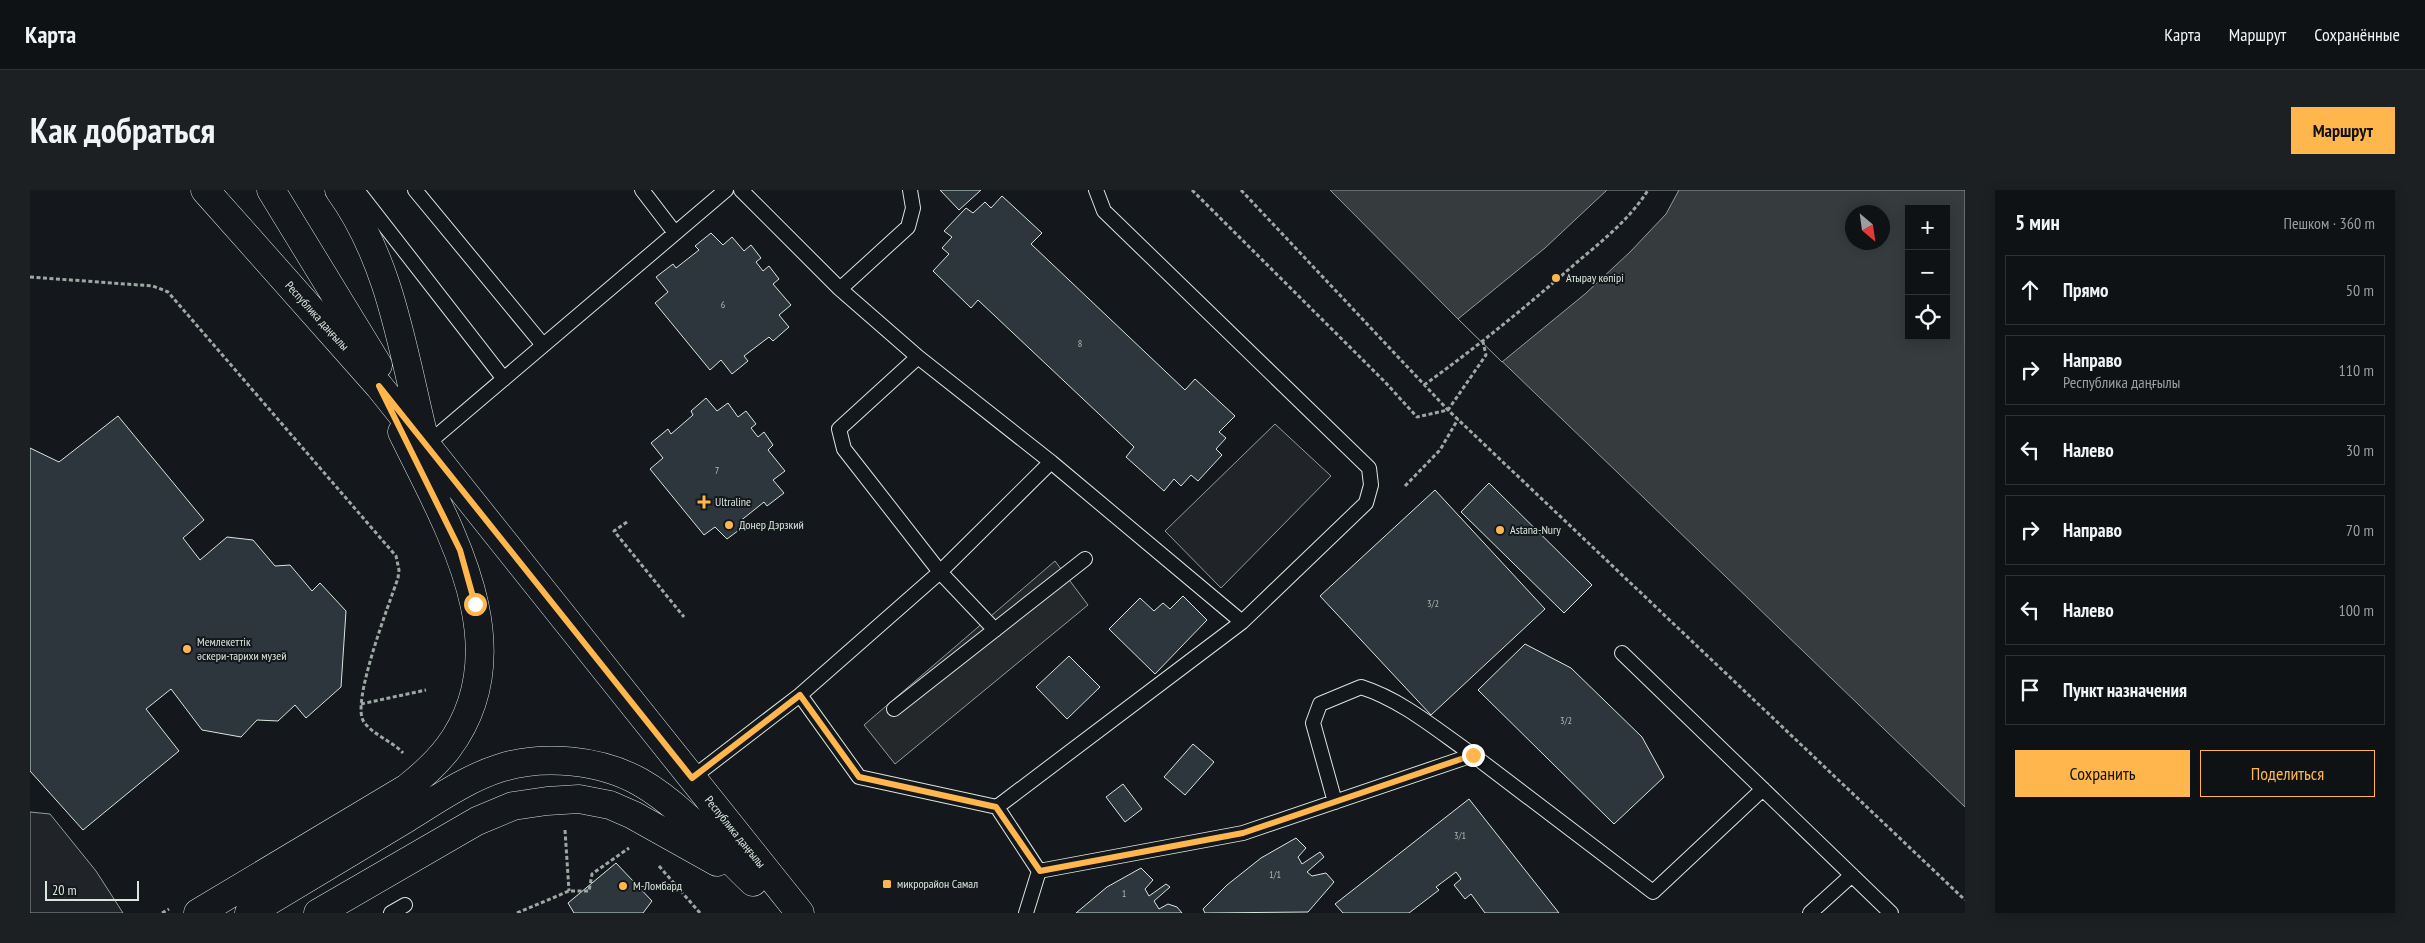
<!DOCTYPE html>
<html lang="ru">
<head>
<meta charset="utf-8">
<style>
  body { margin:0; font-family:"PT Sans Narrow",sans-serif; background:#1d2022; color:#f1f3f6 }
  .controls { position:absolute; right:15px; top:15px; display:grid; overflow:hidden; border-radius:0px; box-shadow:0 2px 12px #0003 }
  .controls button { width:45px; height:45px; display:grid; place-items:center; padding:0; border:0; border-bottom:1px solid #2f3234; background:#0f1215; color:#f1f3f6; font:25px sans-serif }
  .compass { position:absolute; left:1815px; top:15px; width:45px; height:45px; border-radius:50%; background:#0f1215; box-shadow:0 2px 12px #0003; rotate:151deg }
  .scale { position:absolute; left:15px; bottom:12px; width:94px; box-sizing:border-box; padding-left:5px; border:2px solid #d8e6dc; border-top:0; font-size:14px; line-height:18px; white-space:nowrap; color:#d8e6dc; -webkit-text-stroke:4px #14181c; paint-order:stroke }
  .stop { position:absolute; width:15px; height:15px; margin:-11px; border:4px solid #ffb74d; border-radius:50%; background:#fff }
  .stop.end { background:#ffb74d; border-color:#fff; box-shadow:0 1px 5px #0008 }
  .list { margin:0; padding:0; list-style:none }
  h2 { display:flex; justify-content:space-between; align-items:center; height:65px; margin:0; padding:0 20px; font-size:21px }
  h2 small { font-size:16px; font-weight:400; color:#9b9ea0 }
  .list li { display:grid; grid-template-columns:32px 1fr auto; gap:15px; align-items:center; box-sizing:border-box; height:70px; margin:0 10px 10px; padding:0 10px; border:1px solid #2f3234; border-radius:0px }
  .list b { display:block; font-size:19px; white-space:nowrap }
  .list p { margin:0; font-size:16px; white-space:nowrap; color:#9b9ea0 }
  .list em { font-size:16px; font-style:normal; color:#9b9ea0 }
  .actions { display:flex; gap:10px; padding:15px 20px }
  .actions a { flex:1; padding:11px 0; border:1px solid #ffb74d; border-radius:0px; text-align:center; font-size:18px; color:#ffb74d }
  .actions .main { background:#ffb74d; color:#111 }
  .icon { flex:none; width:28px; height:28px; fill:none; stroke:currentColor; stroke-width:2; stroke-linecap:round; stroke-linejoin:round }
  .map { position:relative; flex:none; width:1935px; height:723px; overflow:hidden; border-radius:0px }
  header { display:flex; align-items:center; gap:30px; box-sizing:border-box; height:70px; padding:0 25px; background:#0f1215; border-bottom:1px solid #2f3234 }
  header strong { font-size:24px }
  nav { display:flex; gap:28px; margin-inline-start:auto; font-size:18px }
  .intro { display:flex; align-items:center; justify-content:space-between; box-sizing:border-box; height:120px; padding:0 30px }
  h1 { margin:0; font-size:35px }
  .button { padding:12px 22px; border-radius:0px; background:#ffb74d; color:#111; font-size:18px; font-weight:700 }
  main { display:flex; gap:30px; padding:0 30px }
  aside { flex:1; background:#0f1215; border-radius:0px; box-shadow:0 2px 12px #0003 }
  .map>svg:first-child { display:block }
  .green { fill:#202428; stroke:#939e99 }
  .parking { fill:#24282b; stroke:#939e99 }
  .water { fill:#363b3e; stroke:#939e99; fill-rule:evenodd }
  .pier { fill:#14181c; stroke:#939e99 }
  .building { fill:#2c363c; stroke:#d8e6dc }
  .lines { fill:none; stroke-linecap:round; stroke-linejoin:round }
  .lane-casing { stroke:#d8e6dc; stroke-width:16 }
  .primary-casing { stroke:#d8e6dc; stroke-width:29 }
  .path { stroke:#9da8a2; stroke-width:3; stroke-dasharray:4 2.5; stroke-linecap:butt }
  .lane { stroke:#14181c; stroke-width:14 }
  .primary { stroke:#14181c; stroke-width:28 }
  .route { stroke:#ffb74d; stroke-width:6 }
  .poi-dot { fill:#ffb74d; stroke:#14181c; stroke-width:2 }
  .labels { text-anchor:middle; stroke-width:4; stroke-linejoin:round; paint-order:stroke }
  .number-label { font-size:10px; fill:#adbab4 }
  .poi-label { font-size:12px; fill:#d8e6dc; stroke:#14181c; text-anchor:start }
  .street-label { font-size:12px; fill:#d8e6dc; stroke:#14181c }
</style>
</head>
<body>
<header>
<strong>Карта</strong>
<nav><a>Карта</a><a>Маршрут</a><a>Сохранённые</a></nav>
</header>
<div class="intro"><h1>Как добраться</h1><a class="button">Маршрут</a></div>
<main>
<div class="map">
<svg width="1935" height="723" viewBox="0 0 1935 723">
  <rect width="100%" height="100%" fill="#14181c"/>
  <path class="green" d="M 1245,234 L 1301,286 L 1191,398 L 1135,341 Z
    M 0,622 L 20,624 L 66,681 L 93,723 L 0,723 Z"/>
  <path class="parking" d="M 1025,371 L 1058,415 L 865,574 L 834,535 Z"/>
  <path class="water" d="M 1300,0 L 1935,0 L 1935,617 L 1428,129 ZM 1879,19 L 1916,19 L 1916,146 L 1879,146 ZM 1822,22 L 1852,22 L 1852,52 L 1822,52 Z"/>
  <path class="pier" d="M 1577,0 L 1649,0 L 1636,24 L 1600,62 L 1555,104 L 1472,172 L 1428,129 L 1515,58 Z"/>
  <path class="building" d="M 910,0 L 951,0 L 929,20 Z
    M 972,6 L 1012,43 L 1001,54 L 1155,200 L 1165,189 L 1205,226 L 1189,242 L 1196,248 L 1186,259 L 1192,265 L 1168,291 L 1161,285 L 1151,296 L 1144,289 L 1134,301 L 1096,267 L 1104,257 L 948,110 L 941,118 L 903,81 L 919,64 L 912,58 L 922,47 L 914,41 L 936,18 L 943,23 L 955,12 L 961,18 Z
    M 681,43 L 693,55 L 702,47 L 714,61 L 721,55 L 731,68 L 726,72 L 733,81 L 739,76 L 749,89 L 743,94 L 761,115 L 749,125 L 759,137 L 743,151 L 739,147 L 714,166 L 718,171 L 702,184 L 691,170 L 680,180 L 625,113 L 638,102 L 626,87 L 643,74 L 646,78 L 669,60 L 665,56 Z
    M 676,208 L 687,221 L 698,213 L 708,227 L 716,221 L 726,234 L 721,238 L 728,247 L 734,242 L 743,255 L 738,260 L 755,281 L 743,290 L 754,303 L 737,316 L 734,312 L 709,332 L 713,337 L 697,349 L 685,337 L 674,345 L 620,279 L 633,268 L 621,253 L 638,239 L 641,244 L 663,225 L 661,221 Z
    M 88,226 L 174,330 L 153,348 L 170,370 L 197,347 L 223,350 L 245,376 L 260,375 L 282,401 L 290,393 L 316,421 L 311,497 L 276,528 L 265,515 L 248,531 L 227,530 L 211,547 L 172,540 L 141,499 L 116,519 L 149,561 L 53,640 L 0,581 L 0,258 L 29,272 Z
    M 1459,293 L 1562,395 L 1534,423 L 1431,322 Z
    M 1405,300 L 1515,419 L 1401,525 L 1290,406 Z
    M 1153,406 L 1177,430 L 1125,484 L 1079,439 L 1110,408 L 1124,421 L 1133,413 L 1140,419 Z
    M 1495,454 L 1541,478 L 1612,547 L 1634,587 L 1584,634 L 1448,500 Z
    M 1039,466 L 1070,497 L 1037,529 L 1006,497 Z
    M 1163,554 L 1184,572 L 1155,605 L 1134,587 Z
    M 1093,594 L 1112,619 L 1095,632 L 1076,607 Z
    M 1439,609 L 1529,723 L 1455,723 L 1441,704 L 1435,709 L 1424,695 L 1431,689 L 1426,682 L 1406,697 L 1409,700 L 1379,723 L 1313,723 L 1305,714 Z
    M 1266,648 L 1276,658 L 1268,667 L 1272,674 L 1290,662 L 1294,667 L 1277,682 L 1282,686 L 1296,683 L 1304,692 L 1278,722 L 1175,723 L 1173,719 L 1197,695 L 1231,668 Z
    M 586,673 L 622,711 L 613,723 L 544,723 L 538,713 Z
    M 1111,678 L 1123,690 L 1115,699 L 1119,706 L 1136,694 L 1140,697 L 1124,711 L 1129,719 L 1138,714 L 1147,717 L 1152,723 L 1046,723 L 1077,697 Z"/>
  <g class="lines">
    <g class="lane-casing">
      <path id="lane" d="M 327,0 L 474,189
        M 385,0 L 513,155
        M 612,0 L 645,43
        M 810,99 L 878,37 L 883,18 L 880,0
        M 888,167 L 809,239 L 814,259 L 910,382 L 965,440
        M 396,255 L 696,0
        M 1021,272 L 1212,432
        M 1592,463 L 1861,723
        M 770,505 L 829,587 L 967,617 L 1212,432 L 1336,313 L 1341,295 L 1339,278 L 1074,21 L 1066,0
        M 864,519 L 1055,369
        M 662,588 L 770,505 L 910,382 L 1021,272 L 888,167 L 810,99 L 711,0
        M 1305,612 L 1283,533 L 1290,514 L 1331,497 C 1372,510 1407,540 1443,565
        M 967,617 L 1009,681 L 996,723
        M 1009,681 L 1213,643 L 1443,565 L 1623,702 L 1733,599
        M 361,723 L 375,715
        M 1780,723 L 1822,685"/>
    </g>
    <g class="primary-casing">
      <path id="primary" d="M 175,0 L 349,196 L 770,723
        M 241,0 L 348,175
        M 309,0 C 361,71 373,163 394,247
        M 168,723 L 377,598 C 392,586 406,574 418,558 C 493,458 418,337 372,242
        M 219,723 C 272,691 324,660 377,628 C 406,610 438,588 470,578 C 514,564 571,570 610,592 C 652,616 688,659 723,692
        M 288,723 L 447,631 L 483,616 L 517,611 L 549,609 L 580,615 L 603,625 L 687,672"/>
    </g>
    <path class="path" d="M 1162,0 L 1355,192 L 1387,227 L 1418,220 L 1456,165 L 1453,152
      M 1211,0 L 1418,220 L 1935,710
      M 0,87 L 123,96 L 138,102 L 366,366 L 369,380 L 368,388 C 360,412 320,514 334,532 C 343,545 362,551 373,563
      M 1394,195 C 1447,157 1497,116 1546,73 C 1571,52 1601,28 1618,0
      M 1375,296 L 1410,260 L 1428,229
      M 597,332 L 584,341 L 654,427
      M 331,514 L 396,500
      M 535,640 L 539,701
      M 629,676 L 670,723
      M 132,723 L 139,719
      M 487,723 L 539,701 L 559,701 L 562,684 L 599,658"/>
    <use href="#lane" class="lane"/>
    <use href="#primary" class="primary"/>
  </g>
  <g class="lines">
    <path class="route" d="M 445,414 L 430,360 L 349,196 L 662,588 L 770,505 L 829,587 L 966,617 L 1010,681 L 1213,643 L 1443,565"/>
  </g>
  <g class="poi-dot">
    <circle cx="1526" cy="88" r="5"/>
    <path d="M671.5 304.5h5v5h5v5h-5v5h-5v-5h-5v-5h5z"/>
    <circle cx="699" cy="335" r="5"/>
    <circle cx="1470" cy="340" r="5"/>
    <circle cx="157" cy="459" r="5"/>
    <rect x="852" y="689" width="10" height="10" rx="2.5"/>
    <circle cx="593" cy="696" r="5"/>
  </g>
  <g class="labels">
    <g class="number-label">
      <text x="693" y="118">6</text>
      <text x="1050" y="157">8</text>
      <text x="687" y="284">7</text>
      <text x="1403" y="417">3/2</text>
      <text x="1536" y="534">3/2</text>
      <text x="1430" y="649">3/1</text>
      <text x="1245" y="688">1/1</text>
      <text x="1094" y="707">1</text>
    </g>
    <g class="poi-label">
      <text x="1536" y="92">Атырау көпірі</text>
      <text x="685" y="316">Ultraline</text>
      <text x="709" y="339">Донер Дэрзкий</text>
      <text x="1480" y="344">Astana-Nury</text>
      <text x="167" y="456">Мемлекеттік<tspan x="167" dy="14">әскери-тарихи музей</tspan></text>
      <text x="867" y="698">микрорайон Самал</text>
      <text x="603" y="700">М-Ломбард</text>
    </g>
    <g class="street-label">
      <text transform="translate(287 126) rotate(48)" y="4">Республика даңғылы</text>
      <text transform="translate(705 642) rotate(51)" y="4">Республика даңғылы</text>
    </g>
  </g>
</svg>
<div class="controls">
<button>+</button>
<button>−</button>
<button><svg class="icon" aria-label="locate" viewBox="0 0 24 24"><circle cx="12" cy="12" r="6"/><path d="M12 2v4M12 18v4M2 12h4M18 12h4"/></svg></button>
</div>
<svg class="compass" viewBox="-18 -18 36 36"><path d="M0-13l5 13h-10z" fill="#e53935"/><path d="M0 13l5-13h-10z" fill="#9b9ea0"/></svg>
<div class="scale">20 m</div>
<div class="stop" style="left:445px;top:414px"></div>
<div class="stop end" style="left:1443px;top:565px"></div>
</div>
<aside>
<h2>5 мин<small>Пешком · 360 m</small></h2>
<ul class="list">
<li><svg class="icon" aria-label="ahead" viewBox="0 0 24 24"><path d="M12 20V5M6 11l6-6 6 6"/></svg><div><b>Прямо</b></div><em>50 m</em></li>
<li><svg class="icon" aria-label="right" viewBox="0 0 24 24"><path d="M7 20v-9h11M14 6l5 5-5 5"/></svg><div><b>Направо</b><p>Республика даңғылы</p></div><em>110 m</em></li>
<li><svg class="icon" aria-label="left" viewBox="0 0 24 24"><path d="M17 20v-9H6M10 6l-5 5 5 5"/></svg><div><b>Налево</b></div><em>30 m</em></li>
<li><svg class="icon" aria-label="right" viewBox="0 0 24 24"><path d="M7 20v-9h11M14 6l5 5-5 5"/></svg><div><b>Направо</b></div><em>70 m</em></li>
<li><svg class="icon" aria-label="left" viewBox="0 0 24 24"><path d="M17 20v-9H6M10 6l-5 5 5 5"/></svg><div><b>Налево</b></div><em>100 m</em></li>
<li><svg class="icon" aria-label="arrive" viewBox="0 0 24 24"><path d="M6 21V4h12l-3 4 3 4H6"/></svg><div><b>Пункт назначения</b></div></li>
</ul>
<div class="actions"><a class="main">Сохранить</a><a>Поделиться</a></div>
</aside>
</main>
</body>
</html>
